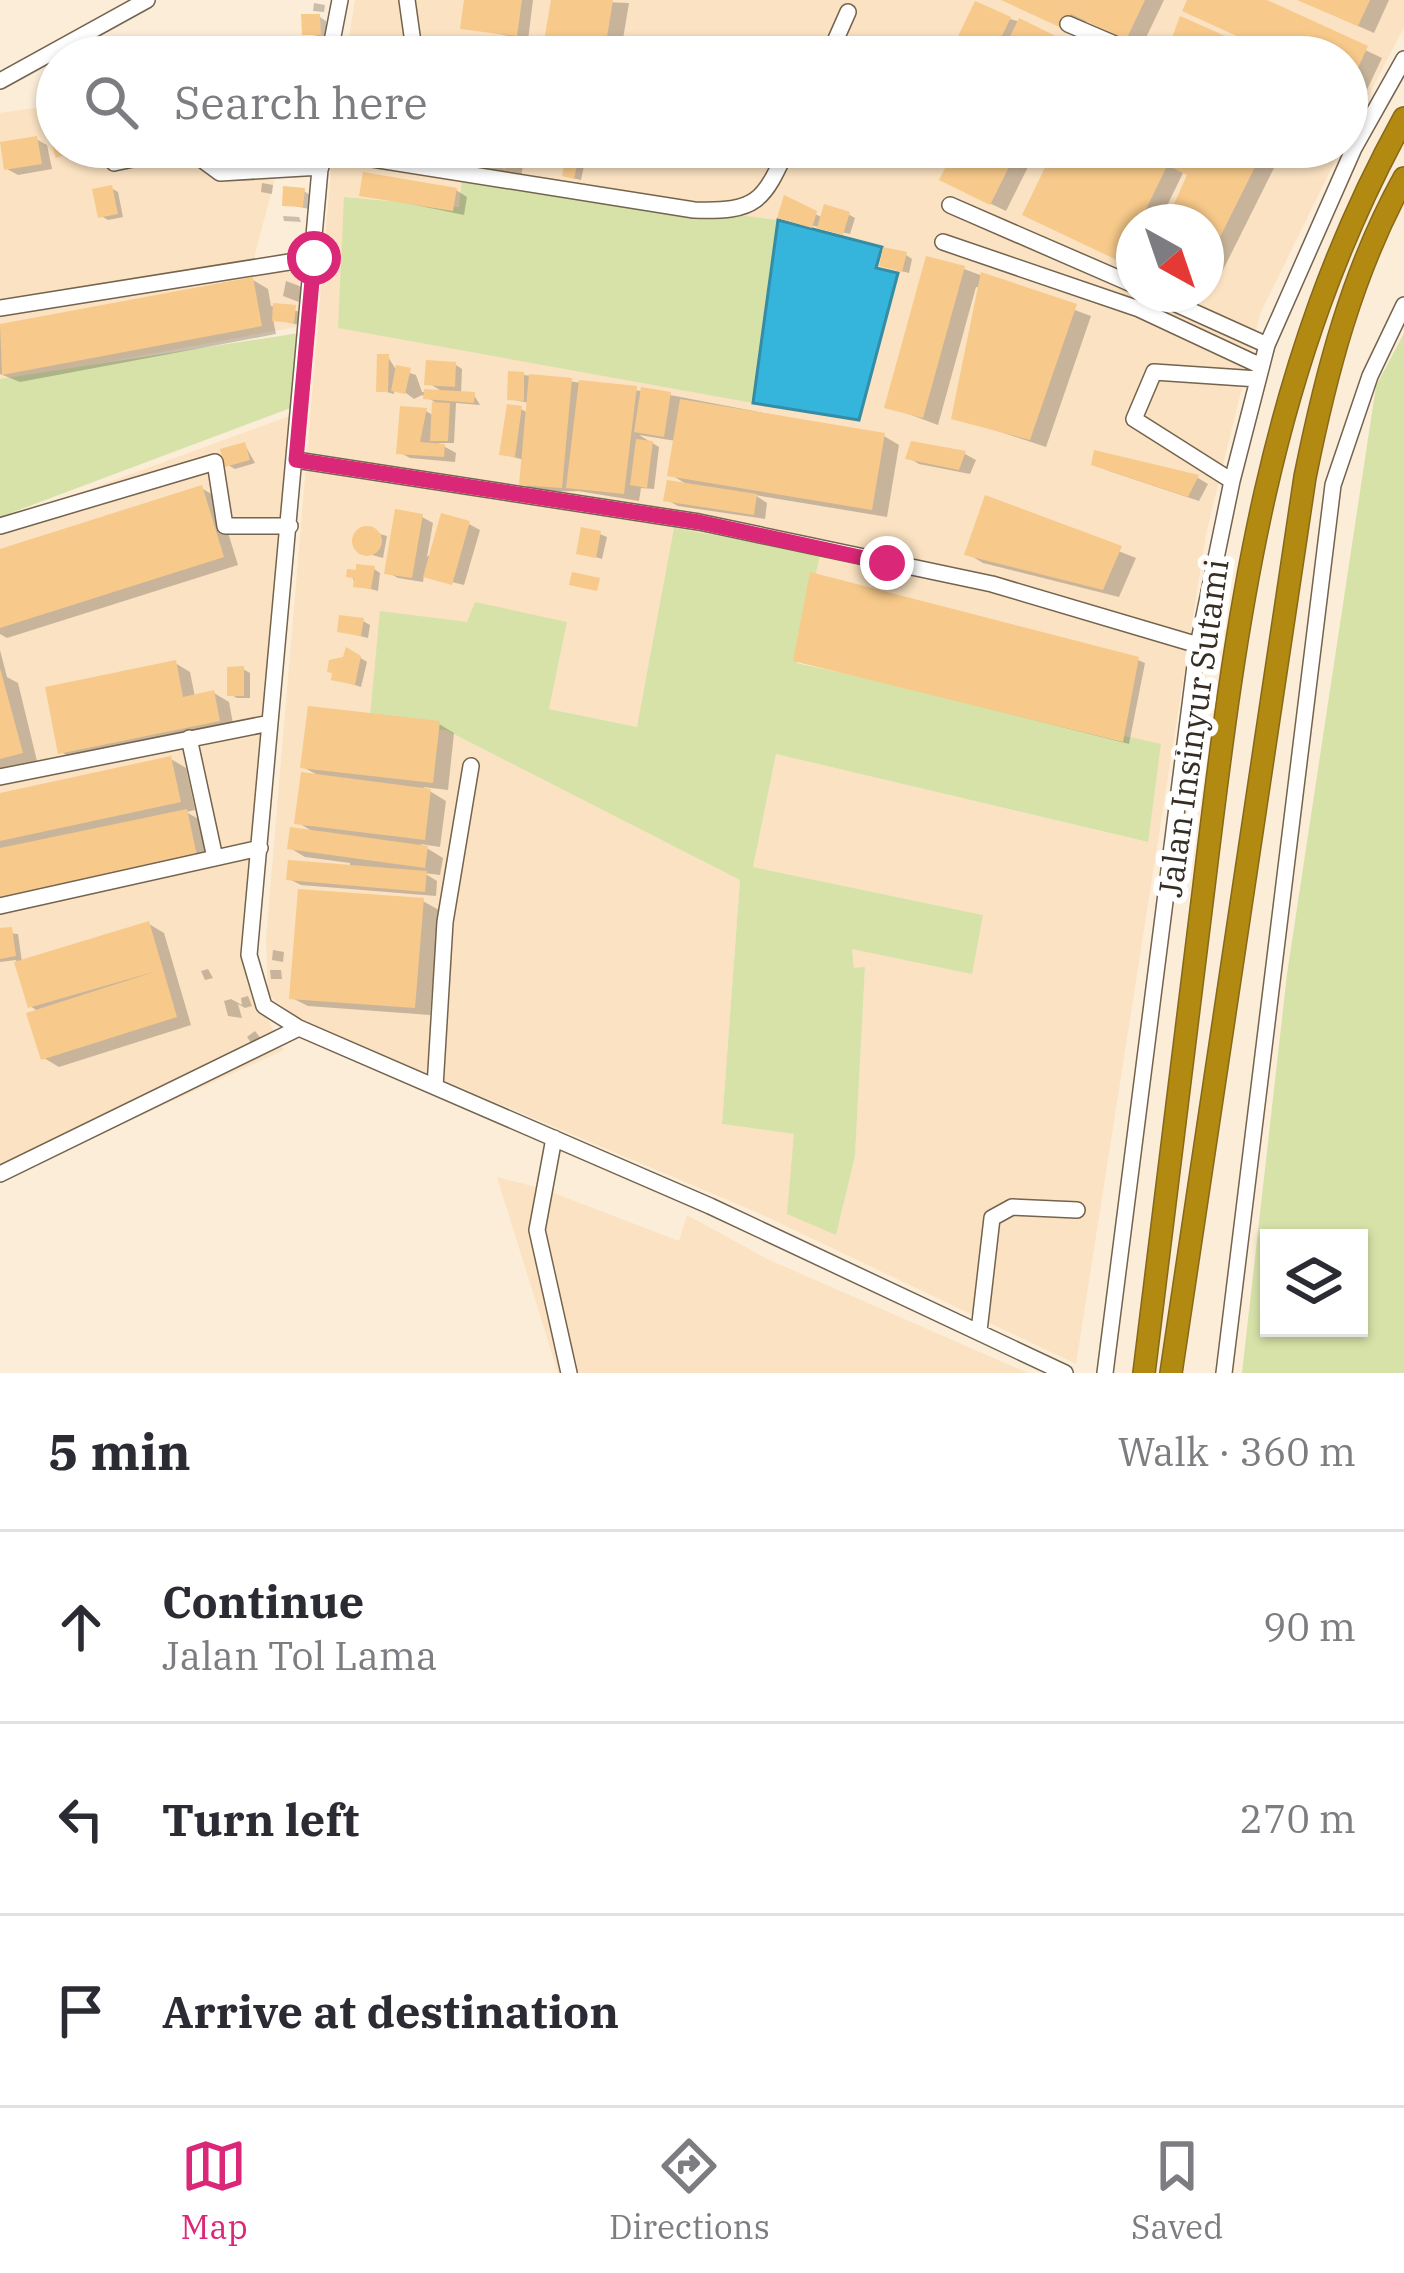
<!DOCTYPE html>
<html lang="en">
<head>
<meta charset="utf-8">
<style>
  body { margin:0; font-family:"IBM Plex Serif",serif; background:#f2f2f3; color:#2b2b33 }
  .controls { position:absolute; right:36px; bottom:36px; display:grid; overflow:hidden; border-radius:0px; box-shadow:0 3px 9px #0004 }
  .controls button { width:108px; height:108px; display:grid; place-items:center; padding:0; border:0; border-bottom:3px solid #e1e1e2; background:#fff; color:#2b2b33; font:60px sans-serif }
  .compass { position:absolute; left:1116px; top:204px; width:108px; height:108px; border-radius:50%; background:#fff; box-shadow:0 3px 9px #0004; rotate:140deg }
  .stop { position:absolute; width:36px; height:36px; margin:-27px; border:9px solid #db2777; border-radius:50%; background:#fff }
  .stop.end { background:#db2777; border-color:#fff; box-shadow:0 3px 12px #0008 }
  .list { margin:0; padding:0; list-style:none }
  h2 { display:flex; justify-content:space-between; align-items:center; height:156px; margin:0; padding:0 48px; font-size:51px }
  h2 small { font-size:39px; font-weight:400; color:#7c7c81 }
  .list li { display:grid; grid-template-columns:78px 1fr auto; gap:36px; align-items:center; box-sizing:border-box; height:192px; padding:0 48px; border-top:3px solid #e1e1e2 }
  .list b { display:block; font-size:45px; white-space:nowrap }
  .list p { margin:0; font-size:39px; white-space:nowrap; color:#7c7c81 }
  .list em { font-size:39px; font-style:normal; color:#7c7c81 }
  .icon { flex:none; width:66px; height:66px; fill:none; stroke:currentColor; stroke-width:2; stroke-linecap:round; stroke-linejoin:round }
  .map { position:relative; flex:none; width:1404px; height:1373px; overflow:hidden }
  .search { position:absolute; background:#fff; box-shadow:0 3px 9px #0004; left:36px; right:36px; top:36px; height:132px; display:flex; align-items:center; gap:30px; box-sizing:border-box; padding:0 42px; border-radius:66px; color:#7c7c81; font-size:45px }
  .sheet { height:732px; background:#fff }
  nav { display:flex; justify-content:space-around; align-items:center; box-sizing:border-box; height:168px; border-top:3px solid #e1e1e2; background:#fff; font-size:33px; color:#7c7c81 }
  nav a { display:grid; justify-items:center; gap:6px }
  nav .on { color:#db2777 }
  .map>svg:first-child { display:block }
  .built { fill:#fae2c2; fill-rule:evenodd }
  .green { fill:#d7e2a9; fill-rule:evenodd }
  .water { fill:#35b5db; stroke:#358ca4; stroke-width:3 }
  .shadow { fill:#0003 }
  .building { fill:#f7c98a }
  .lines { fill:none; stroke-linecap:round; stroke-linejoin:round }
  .minor-casing { stroke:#74634d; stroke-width:18 }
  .highway-casing { stroke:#866918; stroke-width:24 }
  .minor { stroke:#fff; stroke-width:15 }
  .highway { stroke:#b28911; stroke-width:21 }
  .route { stroke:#db2777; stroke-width:15 }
  .labels { text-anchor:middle; stroke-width:12; stroke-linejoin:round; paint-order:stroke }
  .street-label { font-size:33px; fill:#352d24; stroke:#fff }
</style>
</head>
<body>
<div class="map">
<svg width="1404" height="1373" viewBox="0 0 1404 1373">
  <rect width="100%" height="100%" fill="#fcedd8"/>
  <path class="built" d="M 355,0 L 1404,0 L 1404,27 L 1347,137 L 1347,57 L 346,57 Z
    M 57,105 L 57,147 L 310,147 L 308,177 L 275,178 L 254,258 L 298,254 L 301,326 L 0,382 L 0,113 Z
    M 333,147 L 1342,147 L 1260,314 L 1206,534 L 1076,1364 L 754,1211 L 298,1019 L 268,995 L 266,938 ZM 462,180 L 778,220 L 881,247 L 876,268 L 898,274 L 858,420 L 339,328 L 345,197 L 460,207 ZM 1134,222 L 1206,222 L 1206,294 L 1134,294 ZM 674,529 L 796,662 L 1161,745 L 1147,842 L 776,754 L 753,867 L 983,915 L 852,948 L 854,968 L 865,968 L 855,1156 L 836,1234 L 794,1134 L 722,1124 L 740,880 L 446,730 L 567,622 L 549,709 L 638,727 Z
    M 298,413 L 249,984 L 284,1050 L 0,1180 L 0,522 Z
    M 497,1177 L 543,1189 L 679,1241 L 687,1215 L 767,1259 L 1028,1373 L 558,1373 Z"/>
  <path class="green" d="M 462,179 L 778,220 L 753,403 L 338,328 L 344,197 L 459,207 Z
    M 299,333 L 296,406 L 0,517 L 0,379 Z
    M 1404,333 L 1404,1373 L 1242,1373 L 1287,974 L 1376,386 ZM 1269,1238 L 1359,1238 L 1359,1328 L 1269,1328 Z
    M 674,528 L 820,554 L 797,663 L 1161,744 L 1148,842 L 776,754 L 753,867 L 983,915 L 972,974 L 852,949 L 854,968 L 865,967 L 855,1156 L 836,1235 L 787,1214 L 794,1134 L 722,1124 L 740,880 L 446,730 L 369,726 L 380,611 L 467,622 L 475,602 L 567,622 L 549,709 L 637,727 Z"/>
  <path class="water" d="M 778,220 L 882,247 L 876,268 L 898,273 L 859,420 L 753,403 Z"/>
  <path class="shadow" d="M 467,0 L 533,0 L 528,40 L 464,27 Z
    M 554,0 L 629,3 L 620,57 L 563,48 L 548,39 Z
    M 1003,0 L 1164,0 L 1142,46 L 1087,20 L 1080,35 Z
    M 1190,0 L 1260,0 L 1382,58 L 1365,94 L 1347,85 L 1347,57 L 1286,57 Z
    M 1299,0 L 1389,0 L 1374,33 Z
    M 314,3 L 325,5 L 324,12 L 313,11 Z
    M 320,17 L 326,21 L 326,37 L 305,34 Z
    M 1010,19 L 1021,22 L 1095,57 L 951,57 Z
    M 321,47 L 327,57 L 301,56 L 301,48 Z
    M 1347,94 L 1356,99 L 1347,120 Z
    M 57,108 L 57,147 L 194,147 L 119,163 L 104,151 L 68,159 L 57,152 L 44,110 Z
    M 36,139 L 47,145 L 52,169 L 18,175 L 7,169 Z
    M 224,147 L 286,147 L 287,173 Z
    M 415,147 L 527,147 L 521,176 L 430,158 Z
    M 571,147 L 588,147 L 581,180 L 572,178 Z
    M 866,147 L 893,156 L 888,168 L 862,156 Z
    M 919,147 L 1038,147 L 1006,211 L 958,188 L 951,163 Z
    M 1059,147 L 1284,148 L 1217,282 L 1206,278 L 1206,222 L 1170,222 L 1191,175 L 1184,171 L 1159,222 L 1134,222 L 1134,267 L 1041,223 Z
    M 262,183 L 273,185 L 272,194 L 261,192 Z
    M 111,188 L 118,192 L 123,217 L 108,220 L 101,216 Z
    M 456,190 L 467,197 L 464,215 L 362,194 Z
    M 304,191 L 310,195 L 309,209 L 285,204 Z
    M 786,199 L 823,218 L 848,214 L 855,218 L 850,234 L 787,220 Z
    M 283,216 L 299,217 L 301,222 L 284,221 Z
    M 906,255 L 912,259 L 909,273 L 889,268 Z
    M 964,269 L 1091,316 L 1046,447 L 955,417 L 981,288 L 976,287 L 938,425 L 887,406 Z
    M 253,280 L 268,289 L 271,306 L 302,312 L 300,325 L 273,319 L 276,334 L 20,382 L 0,374 L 0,327 Z
    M 286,281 L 302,287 L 299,302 L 283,296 Z
    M 388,357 L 395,368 L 416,375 L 422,392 L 445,393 L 428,383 L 456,365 L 462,369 L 461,394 L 474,395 L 480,405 L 456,403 L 454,443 L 438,443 L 456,453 L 455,462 L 410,458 L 399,452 L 426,411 L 434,416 L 435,402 L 422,395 L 414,399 L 394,384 L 394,394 L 379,390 Z
    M 524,375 L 670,395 L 884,436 L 899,445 L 887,517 L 755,495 L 767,503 L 765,519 L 678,506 L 667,500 L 691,487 L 670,474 L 676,441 L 639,435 L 659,447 L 654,489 L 641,488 L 639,501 L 578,491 L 537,492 L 522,483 L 524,460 L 503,454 L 521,409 L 528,413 L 529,403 L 510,399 Z
    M 913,444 L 965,454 L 976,460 L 970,474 L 919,464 L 909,458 Z
    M 245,445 L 255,463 L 235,469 L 228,465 Z
    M 1096,454 L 1198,478 L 1208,484 L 1199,501 L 1106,470 Z
    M 201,488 L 217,497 L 238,565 L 7,638 L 0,634 L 0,552 Z
    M 987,499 L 1136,558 L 1119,597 L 983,563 L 968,554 Z
    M 422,517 L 433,523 L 427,557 L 469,524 L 480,530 L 464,585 L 424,575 L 423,582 L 398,578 L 387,572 Z
    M 362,529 L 387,536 L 383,558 L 358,551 L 354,536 L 361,537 Z
    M 600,534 L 607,537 L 602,559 L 579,552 Z
    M 374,569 L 380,573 L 378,591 L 355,585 L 351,572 Z
    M 363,621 L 370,625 L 368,638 L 340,631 Z
    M 0,650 L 7,677 L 18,683 L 37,761 L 0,771 Z
    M 348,650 L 367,662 L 361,687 L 333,678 Z
    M 797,660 L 1138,660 L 1145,663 L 1129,744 Z
    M 175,663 L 190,672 L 195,697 L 214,693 L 229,702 L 234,729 L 77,761 L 61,752 Z
    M 243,669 L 250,673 L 250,698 L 237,698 L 230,694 Z
    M 439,724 L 454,733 L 448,790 L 423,787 L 446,801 L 440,847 L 420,844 L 443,858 L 440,875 L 424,873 L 437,881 L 436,896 L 301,885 L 289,879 L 350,868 L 350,863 L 305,857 L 290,848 L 317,834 L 297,822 L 323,778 L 303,767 Z
    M 171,759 L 186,768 L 195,810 L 186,812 L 202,821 L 211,864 L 0,908 L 0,796 Z
    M 419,899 L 439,910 L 430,1015 L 308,1006 L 292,998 Z
    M 149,924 L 164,933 L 191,1025 L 59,1067 L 44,1058 L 39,1012 L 30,1006 L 16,960 L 0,962 L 0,932 L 18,934 L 22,962 Z
    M 273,950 L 284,952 L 283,962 L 272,960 Z
    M 208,969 L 213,978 L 205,980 L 201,971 Z
    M 270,970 L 281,970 L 282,979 L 271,979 Z
    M 248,996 L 252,1006 L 245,1008 L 238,1004 L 242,1018 L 228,1016 L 224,1001 L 231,999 L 242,1005 L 241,998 Z
    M 255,1031 L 262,1040 L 252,1044 L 247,1037 Z"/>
  <path class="building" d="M 464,0 L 522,0 L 517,36 L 460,29 Z
    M 551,0 L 613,0 L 605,50 L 544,41 Z
    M 1001,0 L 1145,0 L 1126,40 L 1071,14 L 1064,29 Z
    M 1187,0 L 1267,0 L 1368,46 L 1347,92 L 1347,57 L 1283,57 L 1182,11 Z
    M 1297,0 L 1370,0 L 1358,26 Z
    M 975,1 L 1011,17 L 992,57 L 948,57 Z
    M 301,14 L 320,14 L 321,35 L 302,35 Z
    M 1180,16 L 1273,57 L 1165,57 Z
    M 1019,18 L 1070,43 L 1063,57 L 1000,57 Z
    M 57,105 L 57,147 L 80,149 L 56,158 L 40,107 Z
    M 37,136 L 42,164 L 4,170 L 0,142 Z
    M 221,147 L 272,147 L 273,165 L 222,168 Z
    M 406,147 L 510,147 L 506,169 Z
    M 568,147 L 581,147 L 574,179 L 562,176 Z
    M 863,147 L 888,149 L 880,167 L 858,157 Z
    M 956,147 L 1019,147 L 990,205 L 939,180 Z
    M 1055,147 L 1176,147 L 1140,222 L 1134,222 L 1121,262 L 1022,215 Z
    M 1180,147 L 1265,147 L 1206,265 L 1206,222 L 1166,222 L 1187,175 L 1171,167 Z
    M 363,172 L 457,188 L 453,211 L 359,196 Z
    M 112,185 L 118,214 L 98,218 L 92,189 Z
    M 283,186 L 305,188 L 303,207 L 282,206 Z
    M 784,195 L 817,211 L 812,228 L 777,218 Z
    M 824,204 L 850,212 L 843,235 L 817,228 Z
    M 883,247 L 907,252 L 902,272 L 879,266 Z
    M 926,256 L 965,266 L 923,418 L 884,408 Z
    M 981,272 L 1077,304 L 1030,440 L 951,419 Z
    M 253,277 L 262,326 L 2,375 L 0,324 Z
    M 273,303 L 296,305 L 294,323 L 272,321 Z
    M 377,354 L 389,354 L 388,392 L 376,392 Z
    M 426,360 L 456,362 L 455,387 L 424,385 Z
    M 396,365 L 411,368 L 405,394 L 391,391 Z
    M 508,371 L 524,372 L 524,401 L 507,400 Z
    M 529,374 L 572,378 L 562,488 L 519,485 Z
    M 579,380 L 637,386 L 624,494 L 566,488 Z
    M 641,387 L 671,392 L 664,437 L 634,432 Z
    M 424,389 L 475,392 L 474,403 L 423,399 Z
    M 680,399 L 885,433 L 872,510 L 667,476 Z
    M 432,402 L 450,403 L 448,441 L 430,441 Z
    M 507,404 L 522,406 L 515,457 L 499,455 Z
    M 400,406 L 427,408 L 420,442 L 445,444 L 444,457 L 396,454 Z
    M 636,439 L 653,441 L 647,488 L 630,485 Z
    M 911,441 L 966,451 L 959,470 L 905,459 Z
    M 245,442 L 250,460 L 225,467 L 220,449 Z
    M 1094,450 L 1199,475 L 1188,497 L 1091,465 Z
    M 667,480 L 757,494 L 754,515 L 663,501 Z
    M 202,485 L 224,557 L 0,628 L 0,549 Z
    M 985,495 L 1122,546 L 1103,590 L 964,555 Z
    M 395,509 L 423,514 L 412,578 L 384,574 Z
    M 441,513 L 470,521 L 452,585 L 423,577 Z
    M352 541a15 15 0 1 1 30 0a15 15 0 1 1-30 0Z
    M 581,527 L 601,531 L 596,558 L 576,554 Z
    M 356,564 L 375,566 L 371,589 L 353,587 L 354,578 L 346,577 L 347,569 L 356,570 Z
    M 572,572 L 600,578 L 597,591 L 569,585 Z
    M 810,572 L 1139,657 L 1123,742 L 793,661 Z
    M 339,615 L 364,618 L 361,636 L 337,632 Z
    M 346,647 L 361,656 L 355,685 L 331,680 L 332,673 L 327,672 L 329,660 L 343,657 Z
    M 176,660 L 183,697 L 214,690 L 220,721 L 58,754 L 45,687 Z
    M 244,666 L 244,696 L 227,696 L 227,667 Z
    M 0,668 L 23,753 L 0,759 Z
    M 308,706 L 440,721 L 433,783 L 300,768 Z
    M 171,756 L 181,802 L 0,841 L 0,793 Z
    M 301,772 L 431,789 L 425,840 L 294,824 Z
    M 187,809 L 197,856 L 0,897 L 0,848 Z
    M 290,827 L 428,846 L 425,868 L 287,849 Z
    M 288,860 L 427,871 L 425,892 L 286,880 Z
    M 298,889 L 424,898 L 415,1008 L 289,999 Z
    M 149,921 L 177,1017 L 41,1060 L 26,1013 L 157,971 L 28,1008 L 14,962 Z
    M 12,927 L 16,956 L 0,959 L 0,928 Z"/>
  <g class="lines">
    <g class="minor-casing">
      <path id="minor" d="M 407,0 L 415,57
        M 1068,24 L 1145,57
        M 329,57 L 340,0
        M 828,57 L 848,12
        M 0,81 L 147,0
        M 322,147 L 249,955 L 264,1006 L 299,1028 L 710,1206 L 1065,1373
        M 322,151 L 694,210 C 757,212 763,202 788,147
        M 114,163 L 186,148 L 220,173 L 321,167
        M 950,205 L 1134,285
        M 943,242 L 1139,309 L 1261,366
        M 1154,294 L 1267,345
        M 0,308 L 314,258
        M 296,460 L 699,522 L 992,584 L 1198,645
        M 1232,481 L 1134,419 L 1154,372 L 1258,379
        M 0,526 L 215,462 L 225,526 L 290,526
        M 189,738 L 215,858
        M 0,777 L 270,723
        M 0,906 L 260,848
        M 435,1087 L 445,922 L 471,766
        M 554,1138 L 537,1230 L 569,1373
        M 0,1174 L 299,1028
        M 979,1331 L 992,1218 L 1012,1207 L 1077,1210
        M 1105,1373 L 1197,650 L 1232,481 L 1267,345 L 1354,148 L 1404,59
        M 1224,1373 L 1333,485 L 1370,376 L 1404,305"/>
    </g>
    <g class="highway-casing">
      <path id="highway" d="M 1144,1373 C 1164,1211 1184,1048 1204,886 C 1237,613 1268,364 1404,118
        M 1171,1373 L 1305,477 C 1326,373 1352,272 1404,178"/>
    </g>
    <use href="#minor" class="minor"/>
    <use href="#highway" class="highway"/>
  </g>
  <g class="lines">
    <path class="route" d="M 314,258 L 296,460 L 699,522 L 887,563"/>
  </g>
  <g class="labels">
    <g class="street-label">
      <text transform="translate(1193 728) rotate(-82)" y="12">Jalan Insinyur Sutami</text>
    </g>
  </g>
</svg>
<div class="controls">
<button><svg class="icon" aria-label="layers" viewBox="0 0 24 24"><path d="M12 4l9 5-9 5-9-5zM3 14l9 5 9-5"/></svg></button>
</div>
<svg class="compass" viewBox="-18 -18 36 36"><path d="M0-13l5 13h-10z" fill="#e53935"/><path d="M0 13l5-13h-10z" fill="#7c7c81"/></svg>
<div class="stop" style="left:314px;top:258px"></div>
<div class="stop end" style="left:887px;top:563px"></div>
<div class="search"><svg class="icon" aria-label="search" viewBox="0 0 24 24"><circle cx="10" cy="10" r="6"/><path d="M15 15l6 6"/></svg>Search here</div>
</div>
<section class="sheet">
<h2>5 min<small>Walk · 360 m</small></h2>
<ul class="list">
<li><svg class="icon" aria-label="ahead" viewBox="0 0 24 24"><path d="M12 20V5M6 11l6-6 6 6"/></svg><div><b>Continue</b><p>Jalan Tol Lama</p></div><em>90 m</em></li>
<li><svg class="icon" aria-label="left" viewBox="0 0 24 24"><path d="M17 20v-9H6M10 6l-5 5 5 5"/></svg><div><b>Turn left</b></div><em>270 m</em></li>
<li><svg class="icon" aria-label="arrive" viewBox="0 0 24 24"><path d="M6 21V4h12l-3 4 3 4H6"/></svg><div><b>Arrive at destination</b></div></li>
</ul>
</section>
<nav>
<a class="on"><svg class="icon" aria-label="map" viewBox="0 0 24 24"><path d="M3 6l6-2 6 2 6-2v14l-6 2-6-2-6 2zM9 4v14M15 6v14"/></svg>Map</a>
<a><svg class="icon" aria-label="directions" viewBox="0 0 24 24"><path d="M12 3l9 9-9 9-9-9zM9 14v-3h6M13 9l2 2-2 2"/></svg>Directions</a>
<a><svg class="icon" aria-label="saved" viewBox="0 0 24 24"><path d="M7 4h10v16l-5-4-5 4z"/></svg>Saved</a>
</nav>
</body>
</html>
